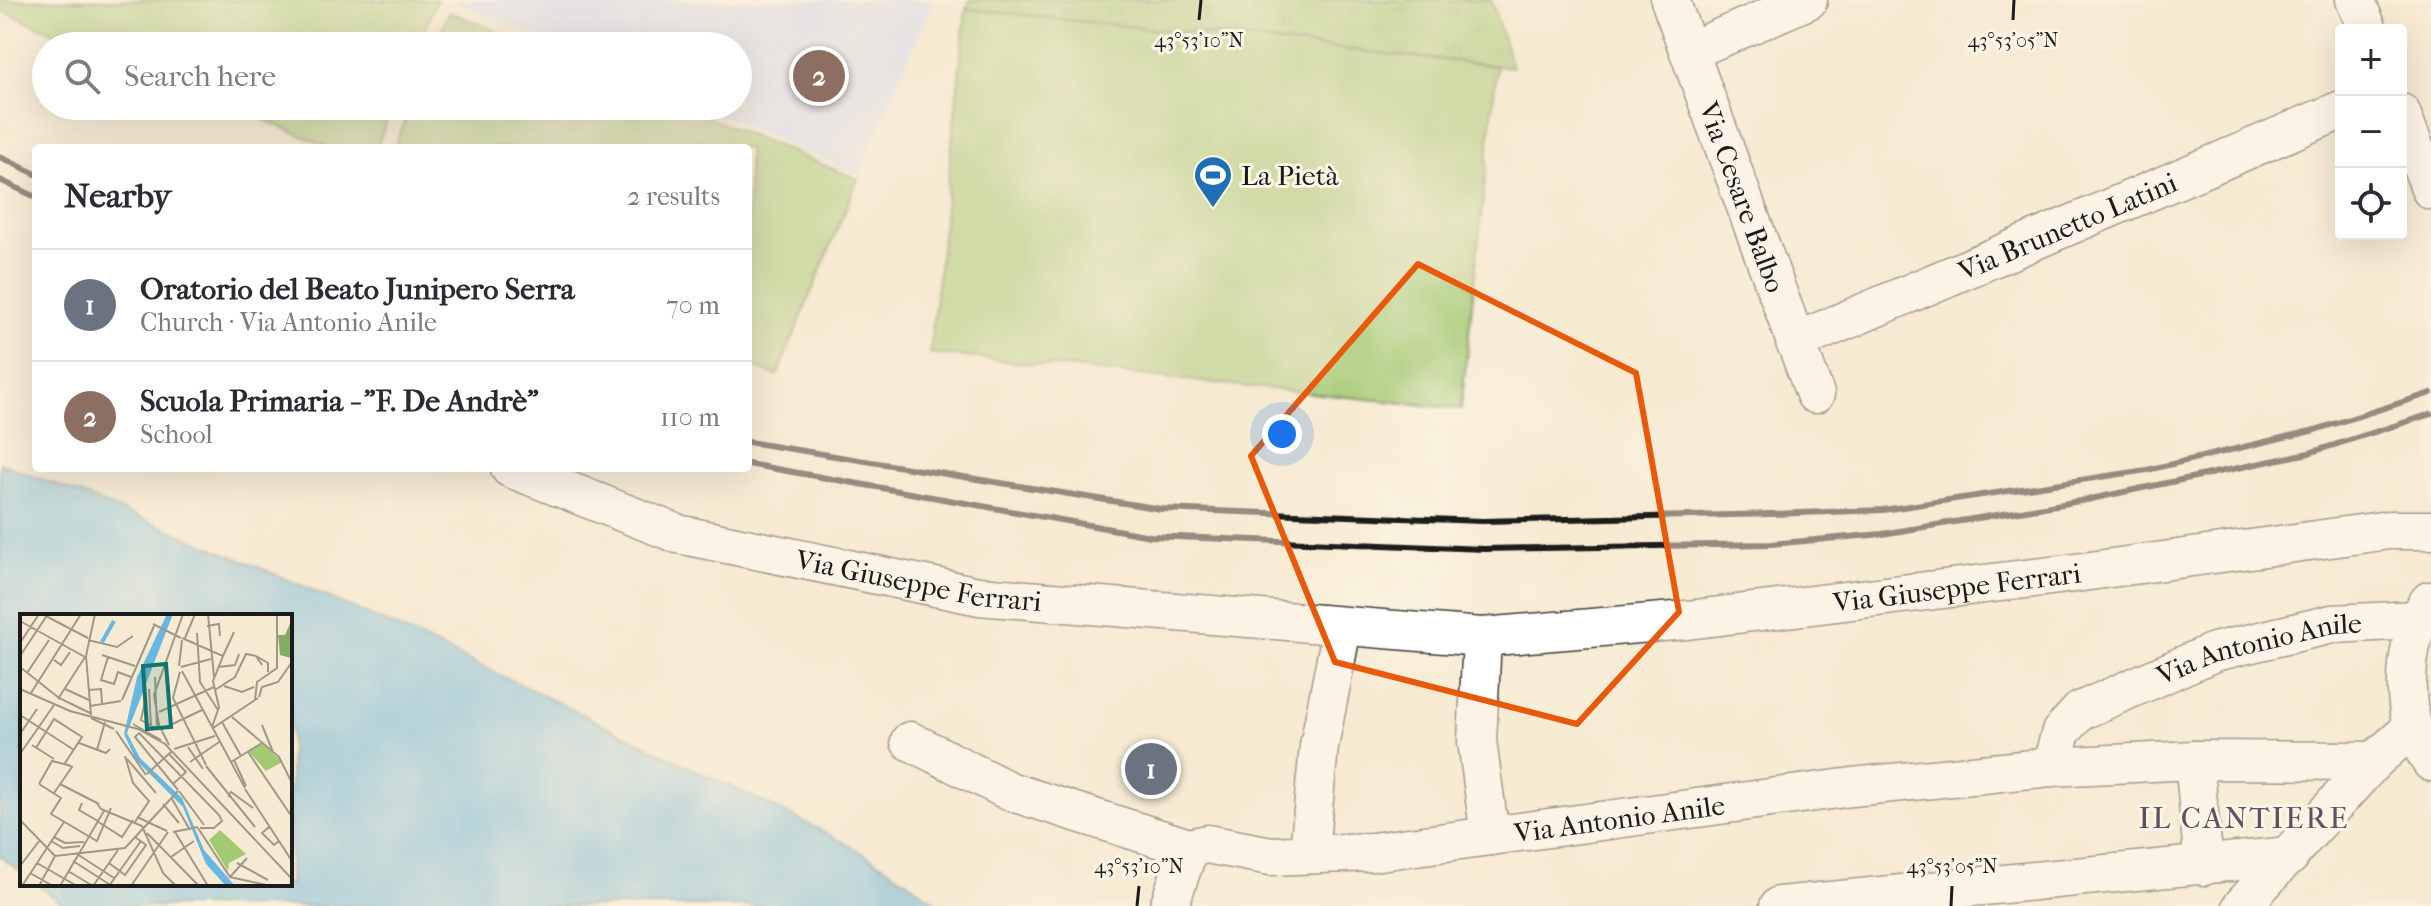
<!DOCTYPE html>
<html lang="en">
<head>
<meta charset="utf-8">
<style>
  body { margin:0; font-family:"IM FELL French Canon",serif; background:#f7f7f7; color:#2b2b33 }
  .controls { position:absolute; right:24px; top:24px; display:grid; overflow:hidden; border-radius:8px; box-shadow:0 8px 32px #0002 }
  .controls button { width:72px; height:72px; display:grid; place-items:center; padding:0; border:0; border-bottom:2px solid #e1e1e2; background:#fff; color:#2b2b33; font:40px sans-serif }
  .you { position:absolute; left:1282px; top:434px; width:28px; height:28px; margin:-20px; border:6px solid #fff; border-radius:50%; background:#1a73e8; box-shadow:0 0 0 12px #1a73e833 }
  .badge { display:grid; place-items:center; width:52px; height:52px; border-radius:50%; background:#1f6fb2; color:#fff; font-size:26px; font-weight:700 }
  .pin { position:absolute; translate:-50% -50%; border:4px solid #fff; box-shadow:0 2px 8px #0006 }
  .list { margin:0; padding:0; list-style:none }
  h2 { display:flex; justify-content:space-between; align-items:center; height:104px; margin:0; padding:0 32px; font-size:34px }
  h2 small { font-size:26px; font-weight:400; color:#7c7c81 }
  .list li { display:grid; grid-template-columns:52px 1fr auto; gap:24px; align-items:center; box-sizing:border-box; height:112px; padding:0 32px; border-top:2px solid #e1e1e2 }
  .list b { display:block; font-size:30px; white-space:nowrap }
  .list p { margin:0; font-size:26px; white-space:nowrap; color:#7c7c81 }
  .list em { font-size:26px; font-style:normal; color:#7c7c81 }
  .icon { flex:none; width:44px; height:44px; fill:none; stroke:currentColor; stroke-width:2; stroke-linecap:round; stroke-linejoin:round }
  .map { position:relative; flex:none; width:2431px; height:906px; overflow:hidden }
  .search { position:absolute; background:#fff; box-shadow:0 8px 32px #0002; left:32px; top:32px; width:720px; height:88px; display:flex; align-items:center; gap:20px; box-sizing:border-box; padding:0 28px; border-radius:44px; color:#7c7c81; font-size:30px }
  .panel { position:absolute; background:#fff; box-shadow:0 8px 32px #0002; left:32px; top:144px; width:720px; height:328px; border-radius:8px }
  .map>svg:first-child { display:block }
  .built { fill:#d3d9f9 }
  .park { fill:url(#park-tufts); stroke:#607248; stroke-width:2 }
  .garden { fill:#a4c973; stroke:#607248; stroke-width:2 }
  .water { fill:#67b7e2; stroke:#426a7f; stroke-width:2 }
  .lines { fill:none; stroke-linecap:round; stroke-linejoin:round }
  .minor-casing { stroke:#3d3b37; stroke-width:41 }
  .minor { stroke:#fff; stroke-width:38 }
  .rail { stroke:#1c1c1c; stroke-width:6 }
  .marked { fill:none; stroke:#e8590c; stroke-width:6; stroke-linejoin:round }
  .ticks { fill:none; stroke:#1c1c1c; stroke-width:3 }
  .labels { text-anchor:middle; stroke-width:6; stroke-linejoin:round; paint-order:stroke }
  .poi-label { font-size:28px; fill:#1c1c1c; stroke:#fcf5e5; text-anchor:start }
  .street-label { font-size:28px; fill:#1c1c1c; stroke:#fcf5e5 }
  .neighbourhood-label { font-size:30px; letter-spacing:2px; fill:#5e5163; stroke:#fcf5e5 }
  .inset-river { fill:none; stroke:#67b7e2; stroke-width:4 }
  .inset-road { fill:none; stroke:#9f9889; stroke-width:2 }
  .view { fill:#0f766e; fill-opacity:0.15; stroke:#0f766e; stroke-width:4 }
  .inset-edge { fill:none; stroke:#1c1c1c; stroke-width:4 }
  .ticks-label { font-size:20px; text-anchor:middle; fill:#1c1c1c; stroke:#fcf5e5; stroke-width:6; stroke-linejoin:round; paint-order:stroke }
</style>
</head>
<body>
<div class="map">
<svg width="2431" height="906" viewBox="0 0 2431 906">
  <defs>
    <pattern id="park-tufts" width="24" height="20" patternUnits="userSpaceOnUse" patternTransform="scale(2)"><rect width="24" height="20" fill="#a4c973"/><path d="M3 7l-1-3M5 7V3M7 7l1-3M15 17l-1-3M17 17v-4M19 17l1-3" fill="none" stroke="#8dac63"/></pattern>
  </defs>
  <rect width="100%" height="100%" fill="#fcf5e5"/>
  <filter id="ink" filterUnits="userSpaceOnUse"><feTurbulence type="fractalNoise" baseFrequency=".0125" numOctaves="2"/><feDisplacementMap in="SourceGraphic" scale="16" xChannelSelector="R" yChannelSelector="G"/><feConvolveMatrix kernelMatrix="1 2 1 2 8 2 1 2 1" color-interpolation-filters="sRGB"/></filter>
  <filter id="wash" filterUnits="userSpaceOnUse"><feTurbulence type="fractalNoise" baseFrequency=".006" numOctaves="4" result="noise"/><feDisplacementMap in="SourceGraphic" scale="32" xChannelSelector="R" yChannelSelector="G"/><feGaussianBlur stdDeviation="1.8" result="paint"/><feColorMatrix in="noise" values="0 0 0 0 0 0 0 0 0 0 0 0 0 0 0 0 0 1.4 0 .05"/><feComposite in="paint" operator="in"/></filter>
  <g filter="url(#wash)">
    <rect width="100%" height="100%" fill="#f6ead2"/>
    <path class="built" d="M 459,0 L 933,0 L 858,175 L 698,106 L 738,106 L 738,46 L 559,46 L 458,3 Z"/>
    <path class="park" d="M 970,0 L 1491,0 L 1512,67 L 966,9 Z"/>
    <path class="garden" d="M 0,0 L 437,0 L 418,46 L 87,46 L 0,10 Z
      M 966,9 L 1497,66 L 1461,409 L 930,353 Z
      M 449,12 L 533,46 L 435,46 Z
      M 231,106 L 393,106 L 376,148 L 331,148 Z
      M 411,106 L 679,106 L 858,179 L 777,376 L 748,365 L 748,148 L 394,148 Z"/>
    <path class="water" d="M 0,463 C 234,552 463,653 687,766 C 772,808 867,845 940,906 L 66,906 L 37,884 L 290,884 L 290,616 L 22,616 L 22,873 L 0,856 Z"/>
  </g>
  <g filter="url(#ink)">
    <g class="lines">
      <g class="minor-casing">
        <g id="minor">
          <path id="s1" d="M 1670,0 L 1815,394"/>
          <path d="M 2355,0 L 2368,30"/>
          <path d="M 1690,51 L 1808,0"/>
          <path d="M 2401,113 L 2431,190"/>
          <path id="s2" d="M 1795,342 L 2341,110"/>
          <path id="s3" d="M 510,468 L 678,534 L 979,596 L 1482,637 L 1687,620 L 2075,573 L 2389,530 L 2431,530"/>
          <path d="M 2429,601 C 2407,632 2401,691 2413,728 C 2417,740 2425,751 2431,762"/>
          <path d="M 1482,637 L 1477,741 L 1490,836"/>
          <path id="s4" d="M 910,741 L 1009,791 L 1189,848 L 1207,844 L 1271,856 L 1372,852 L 1852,787 L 2051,767 L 2194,760 L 2374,761"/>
          <path d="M 2194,760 L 2204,866"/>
          <path id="s5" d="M 2051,767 L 2061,732 L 2080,711 L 2214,652 L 2332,624 L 2416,620"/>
          <path d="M 1309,853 L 1319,746 L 1342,628"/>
          <path d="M 1169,906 L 1189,848"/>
          <path d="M 1779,906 L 2290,856"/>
          <path d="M 2242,906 L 2374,761 L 2413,727"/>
        </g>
      </g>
      <use href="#minor" class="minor"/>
      <path class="rail" d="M 0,157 L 36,174
        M 0,180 L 36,197
        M 748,442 L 1161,509 L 1482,521 L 1773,514 L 1883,510 L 2147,470 L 2315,430 L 2431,393
        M 748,464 L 1150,536 L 1484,549 L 1771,544 L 1882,534 L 2086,500 L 2309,453 L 2431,414"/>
    </g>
  </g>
  <path d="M0 0H2431V906H0ZM 1418,264 L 1636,373 L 1679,612 L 1577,724 L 1335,662 L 1251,456 Z" fill="#f6ead2" fill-opacity=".55" fill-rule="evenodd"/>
  <path class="marked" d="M 1418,264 L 1636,373 L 1679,612 L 1577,724 L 1335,662 L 1251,456 Z"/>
  <path class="ticks" d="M 1199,20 L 1201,0M 2013,20 L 2014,0M 1137,906 L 1139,886M 1951,906 L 1952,886"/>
  <defs>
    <g id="stadium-pin" transform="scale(2)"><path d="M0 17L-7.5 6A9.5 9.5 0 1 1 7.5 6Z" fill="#1f6fb2" stroke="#fcf5e5"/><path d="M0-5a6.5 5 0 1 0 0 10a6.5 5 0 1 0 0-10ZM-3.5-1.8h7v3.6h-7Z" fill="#fff"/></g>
  </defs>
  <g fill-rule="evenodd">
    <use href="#stadium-pin" x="1213" y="175"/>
  </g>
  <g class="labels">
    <g class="poi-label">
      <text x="1241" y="185">La Pietà</text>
    </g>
    <g class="street-label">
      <text dy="10" stroke="none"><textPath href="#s1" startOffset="210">Via Cesare Balbo</textPath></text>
      <text dy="10" stroke="none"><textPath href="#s2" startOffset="296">Via Brunetto Latini</textPath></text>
      <text dy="10" stroke="none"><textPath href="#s3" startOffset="426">Via Giuseppe Ferrari</textPath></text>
      <text dy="10" stroke="none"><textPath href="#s3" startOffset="1470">Via Giuseppe Ferrari</textPath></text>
      <text dy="10" stroke="none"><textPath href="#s5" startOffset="256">Via Antonio Anile</textPath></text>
      <text dy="10" stroke="none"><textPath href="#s4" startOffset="734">Via Antonio Anile</textPath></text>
    </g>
    <g class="neighbourhood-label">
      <text x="2244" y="828">IL CANTIERE</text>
    </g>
  </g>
  <g transform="translate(20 614)">
    <rect width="272" height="272" fill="#f6ead2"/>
    <path d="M 272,5 L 272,64 L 271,44 L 260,41 L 258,21 L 265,21 Z" fill="#83ad65"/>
    <path d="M 242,129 L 262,148 L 246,157 L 229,138 Z" fill="#a4c973"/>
    <path d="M 200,216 L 226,240 L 209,249 L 208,257 L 189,226 Z" fill="#a4c973"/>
    <path d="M 147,0 L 153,0 L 107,119 L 120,144 L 162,184 L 184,236 L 215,272 L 206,272 L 186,250 L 163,193 L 116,146 L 104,120 L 117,63 Z" fill="#67b7e2"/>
    <path class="inset-river" d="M 82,28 L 94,7"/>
    <path class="inset-road" d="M 22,0 L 68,24M 188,0 L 194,63M 0,7 L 65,43M 133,10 L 161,24M 187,12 L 199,10 L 200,22M 177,19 L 180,68 L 198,96M 162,24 L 203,42 L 193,67 L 199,93 L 192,113M 165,24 L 175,0M 68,26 L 97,33 L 113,22M 0,29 L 19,0M 82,41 L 115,52M 0,42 L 28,0M 203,42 L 214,18M 88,43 L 81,66 L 94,70 L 98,58 L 111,63M 34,46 L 41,51 L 50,38M 242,51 L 236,42 L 248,49 L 248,58M 159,52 L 162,26M 0,53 L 39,84 L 70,99M 161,53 L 191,45M 198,53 L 215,51 L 219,40M 162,57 L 225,174M 160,58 L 153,84 L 186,151M 7,59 L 29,26M 135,63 L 137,115M 204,72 L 222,78 L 234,73M 0,75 L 50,97 L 118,115 L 145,130 L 272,265M 45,75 L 69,86M 129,75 L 131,113M 69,76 L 81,75 L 82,89M 195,76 L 215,63 L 226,40 L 236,42M 11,79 L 61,0M 126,83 L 121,106 L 139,116M 239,83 L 242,73 L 258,68 L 272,48M 38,85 L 65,43M 102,86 L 134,12M 235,86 L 237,68 L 257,54 L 257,0M 70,92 L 101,87M 139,98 L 194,73M 0,101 L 54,136M 71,101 L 66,42 L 75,0M 212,103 L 259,143 L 272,169M 71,104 L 94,115M 202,108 L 221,142M 113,110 L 141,126M 242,111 L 253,138M 193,114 L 238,84M 142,115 L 182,96M 96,117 L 126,161M 119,119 L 199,201 L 202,207 L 194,214 L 180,214M 119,119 L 115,123 L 158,176M 0,120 L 17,95M 59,129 L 86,139 L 90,135M 12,131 L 34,145M 149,131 L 139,111 L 134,81 L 163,0M 168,133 L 183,155M 16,134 L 34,105 L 62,123 L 45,149M 154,135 L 195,122M 77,136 L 85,108M 228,138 L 272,203M 0,140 L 34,91M 149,140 L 166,158 L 153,170M 105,142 L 113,169 L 129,187 L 115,208M 107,145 L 136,179M 214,146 L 226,172M 170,148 L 199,128M 211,148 L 242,129M 186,152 L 235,213M 127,160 L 152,137M 19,170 L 41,184 L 31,200 L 77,227 L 91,194M 19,170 L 32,147 L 48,151 L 52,153 L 34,179M 40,170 L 79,190M 225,175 L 272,247M 159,177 L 184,211M 208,183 L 211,178 L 233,194M 152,185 L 170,216M 76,188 L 81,195 L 122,212 L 143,259 L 156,272M 62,189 L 59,196 L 78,207M 143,190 L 159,209M 117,203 L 147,217M 0,206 L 35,242 L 105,234 L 158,177M 77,207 L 102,223 L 113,206M 249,213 L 242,219 L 254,231 L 259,227M 178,214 L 210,263 L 251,272M 153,218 L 178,213M 155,218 L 188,272M 127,219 L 179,272M 34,223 L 45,229 L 64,228M 31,227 L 43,234 L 60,232M 57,240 L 94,264M 151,243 L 174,227M 53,247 L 92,272M 17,249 L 57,272M 89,249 L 105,261 L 126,231 L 115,223M 217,249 L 248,266M 0,252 L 20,226M 48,257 L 73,272M 10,259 L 33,272M 210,263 L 227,244M 2,272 L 44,208M 19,272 L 35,242M 40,272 L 84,197M 73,272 L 98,236M 89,272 L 121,227M 111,272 L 148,218"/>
    <path class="view" d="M 146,50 L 151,113 L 127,115 L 123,52 Z"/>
    <rect width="272" height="272" class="inset-edge"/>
  </g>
  <g class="ticks-label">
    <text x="1199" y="47">43°53'10"N</text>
    <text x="2013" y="47">43°53'05"N</text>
    <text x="1139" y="873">43°53'10"N</text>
    <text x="1952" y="873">43°53'05"N</text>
  </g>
</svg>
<div class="controls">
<button>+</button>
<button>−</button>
<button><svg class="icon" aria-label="locate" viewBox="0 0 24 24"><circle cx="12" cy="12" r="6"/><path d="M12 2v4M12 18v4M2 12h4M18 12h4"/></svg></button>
</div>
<div class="you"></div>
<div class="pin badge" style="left:1151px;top:769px;background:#6b7280">1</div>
<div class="pin badge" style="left:819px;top:76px;background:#8d6e63">2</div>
<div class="search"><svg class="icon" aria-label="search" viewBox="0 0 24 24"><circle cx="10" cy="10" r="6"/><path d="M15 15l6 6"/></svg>Search here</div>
<section class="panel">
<h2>Nearby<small>2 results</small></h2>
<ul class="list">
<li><span class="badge" style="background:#6b7280">1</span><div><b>Oratorio del Beato Junipero Serra</b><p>Church · Via Antonio Anile</p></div><em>70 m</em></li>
<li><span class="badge" style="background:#8d6e63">2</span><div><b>Scuola Primaria - &quot;F. De Andrè&quot;</b><p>School</p></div><em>110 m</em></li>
</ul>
</section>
</div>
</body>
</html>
